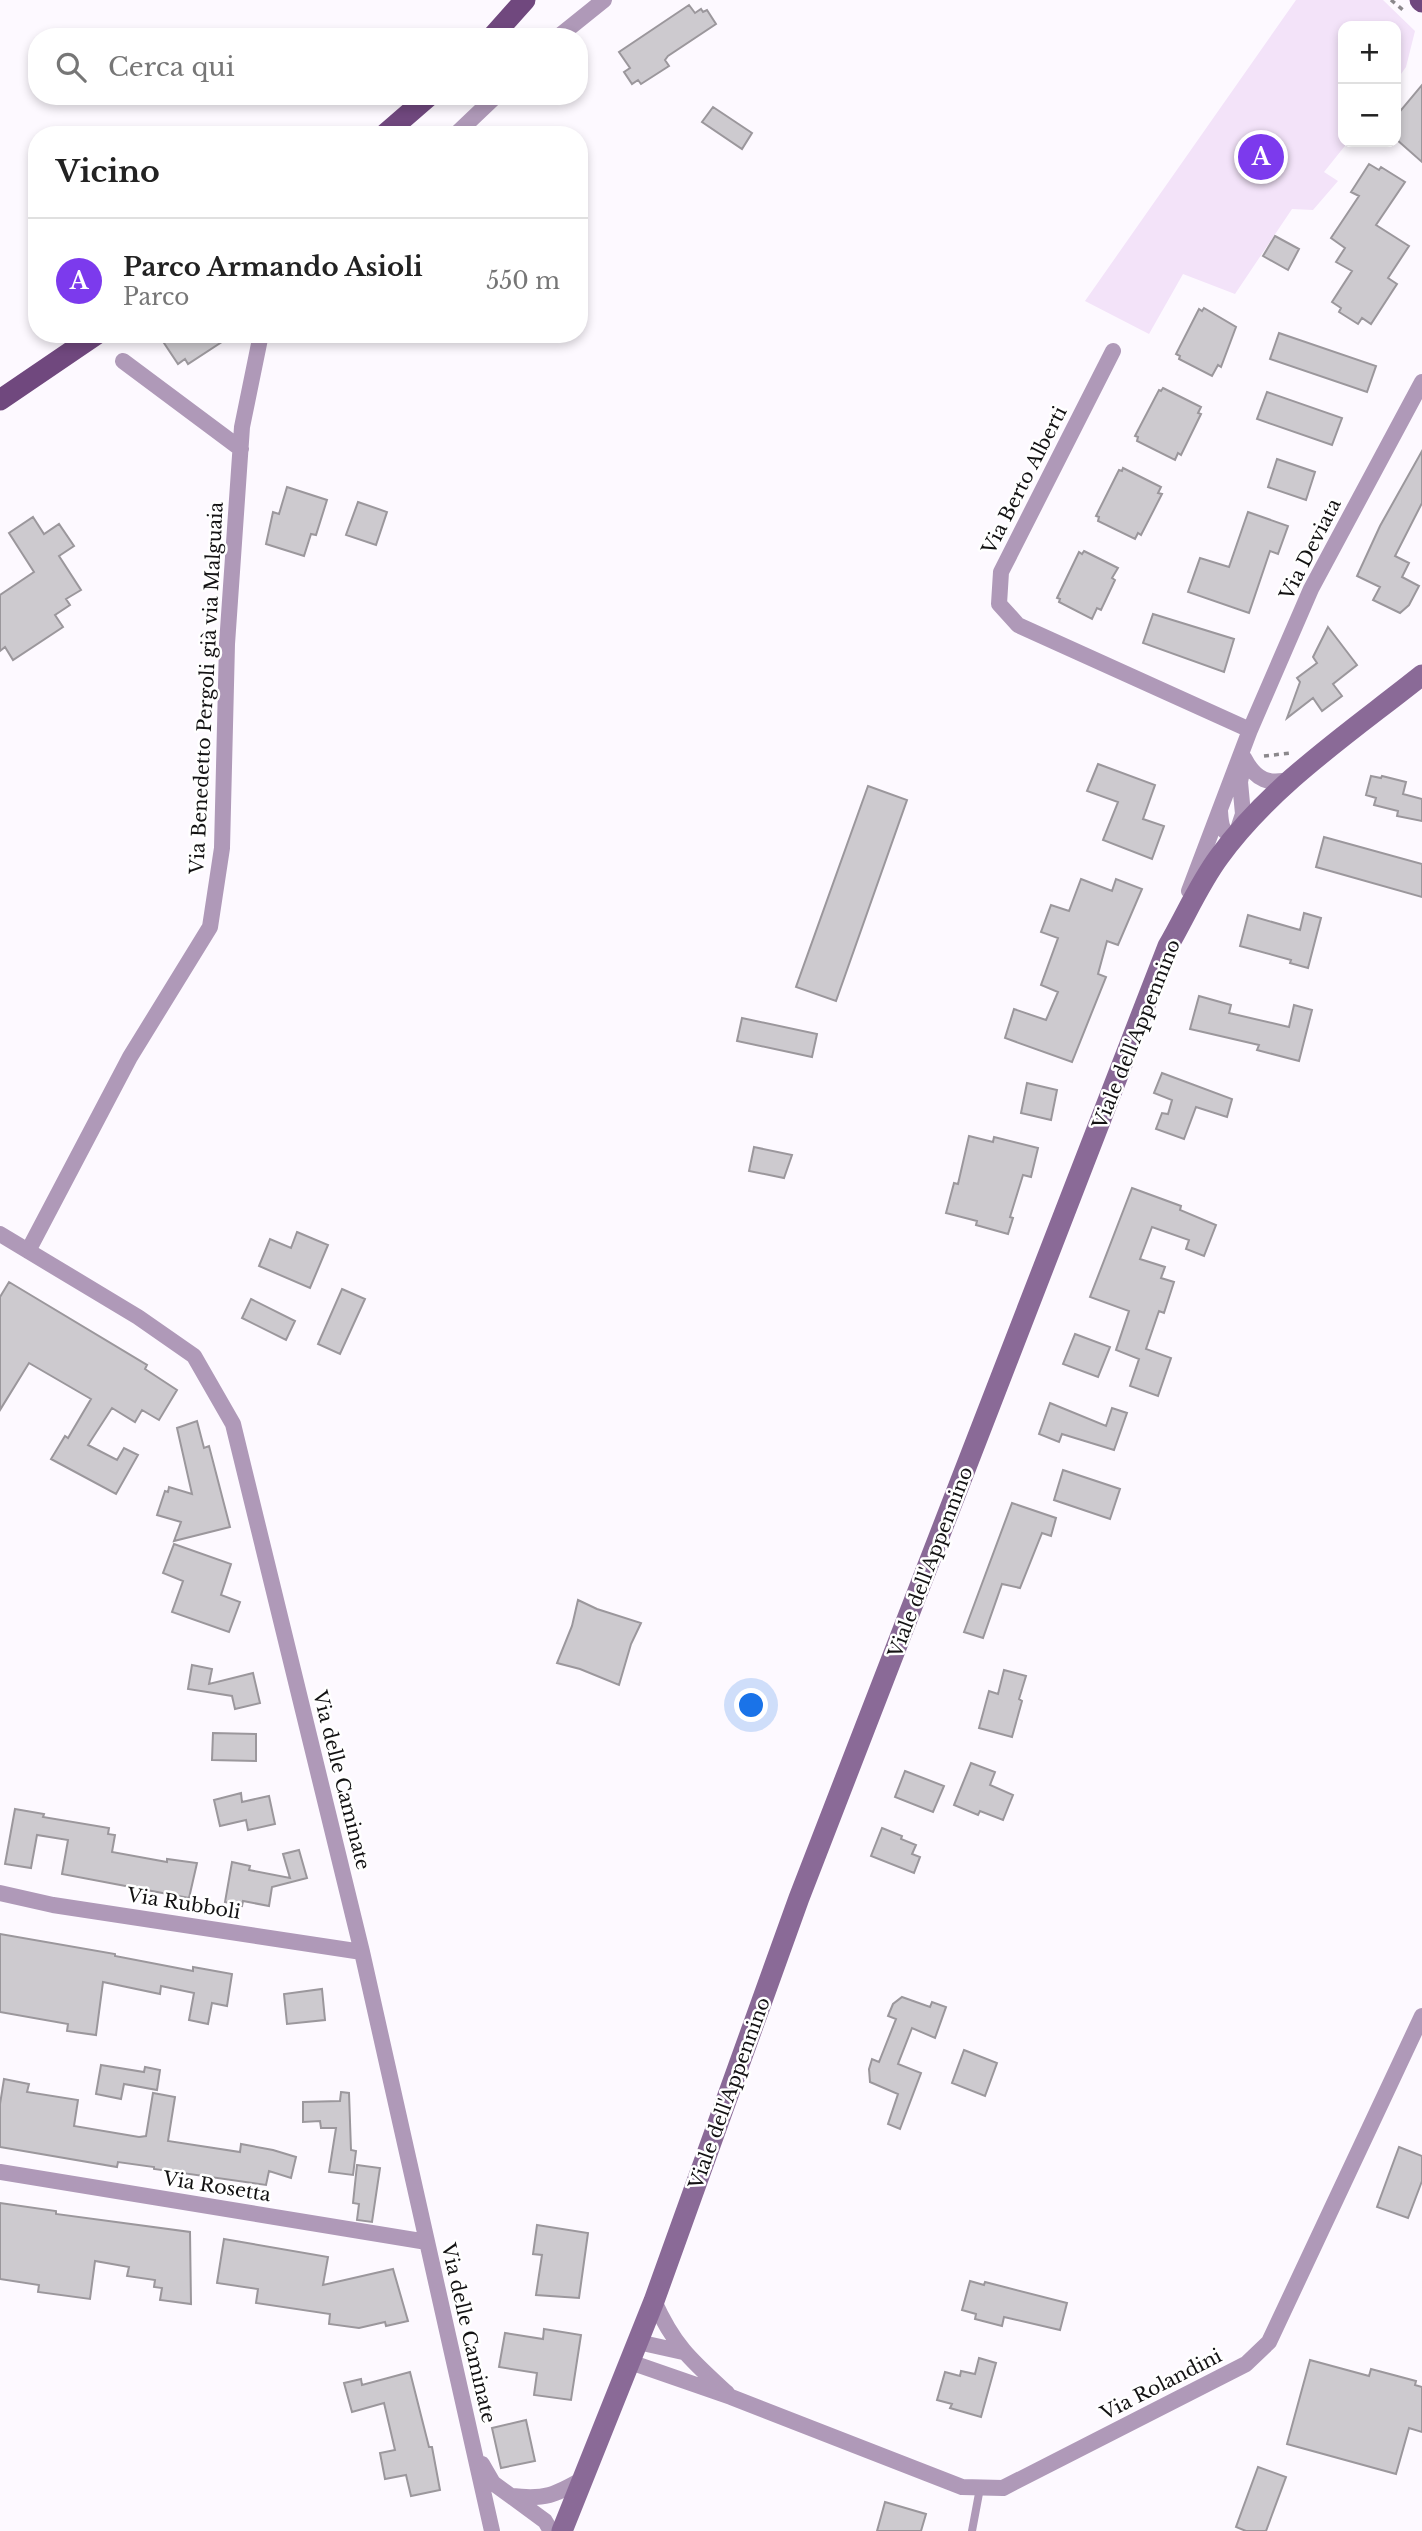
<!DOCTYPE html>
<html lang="it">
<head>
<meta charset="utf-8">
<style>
  body { margin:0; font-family:"Libre Baskerville",serif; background:#f2f2f2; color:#222 }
  .controls { position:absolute; right:21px; top:21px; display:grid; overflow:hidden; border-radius:14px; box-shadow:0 4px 10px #0003 }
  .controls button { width:63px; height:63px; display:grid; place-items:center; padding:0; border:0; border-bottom:2px solid #e0e0e0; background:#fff; color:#222; font:35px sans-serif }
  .you { position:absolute; left:752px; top:1706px; width:24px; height:24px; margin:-18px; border:5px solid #fff; border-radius:50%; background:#1a73e8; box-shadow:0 0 0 10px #1a73e833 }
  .badge { display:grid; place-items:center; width:46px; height:46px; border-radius:50%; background:#7c3aed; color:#fff; font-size:23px; font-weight:700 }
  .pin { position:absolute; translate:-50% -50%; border:4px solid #fff; box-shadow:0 2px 7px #0006 }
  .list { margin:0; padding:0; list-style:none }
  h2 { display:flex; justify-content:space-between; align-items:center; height:91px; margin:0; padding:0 28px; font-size:30px }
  h2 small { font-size:23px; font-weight:400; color:#767676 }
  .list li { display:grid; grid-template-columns:46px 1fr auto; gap:21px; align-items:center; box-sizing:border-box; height:126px; padding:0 28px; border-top:2px solid #e0e0e0 }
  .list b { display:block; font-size:26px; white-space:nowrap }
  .list p { margin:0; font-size:23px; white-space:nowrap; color:#767676 }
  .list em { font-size:23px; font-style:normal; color:#767676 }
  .icon { flex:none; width:38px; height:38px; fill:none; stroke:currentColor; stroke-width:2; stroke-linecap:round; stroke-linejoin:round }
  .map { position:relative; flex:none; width:1422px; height:2531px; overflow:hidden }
  .search { position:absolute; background:#fff; box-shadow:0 4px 10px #0003; left:28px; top:28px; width:560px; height:77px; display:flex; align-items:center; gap:18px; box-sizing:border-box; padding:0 24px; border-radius:28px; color:#767676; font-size:26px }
  .panel { position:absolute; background:#fff; box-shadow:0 4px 10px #0003; left:28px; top:126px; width:560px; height:217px; border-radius:28px }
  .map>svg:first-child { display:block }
  .green { fill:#f3e3f9 }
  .building { fill:#cdcacf; stroke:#9b979c; stroke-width:2 }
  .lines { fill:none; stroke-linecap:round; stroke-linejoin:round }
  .path { stroke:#8b888c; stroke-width:3.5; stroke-dasharray:5 5; stroke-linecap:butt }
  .lane { stroke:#af99b8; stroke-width:8 }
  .street { stroke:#af99b8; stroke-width:16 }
  .secondary { stroke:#8a6a97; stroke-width:21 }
  .primary { stroke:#70487e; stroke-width:21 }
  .labels { text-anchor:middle; stroke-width:5; stroke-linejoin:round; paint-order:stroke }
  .street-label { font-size:19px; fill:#131213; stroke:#fff }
</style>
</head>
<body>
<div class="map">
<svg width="1422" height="2531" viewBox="0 0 1422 2531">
  <rect width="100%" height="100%" fill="#fdf9ff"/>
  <path class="green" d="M 1296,0 L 1383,0 L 1415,31 L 1406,67 L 1396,81 L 1396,26 L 1343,26 L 1343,142 L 1348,142 L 1324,172 L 1338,181 L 1313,210 L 1292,209 L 1235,294 L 1183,274 L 1149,334 L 1085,301 Z"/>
  <path class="building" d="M 689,5 L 695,13 L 701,9 L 703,12 L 707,10 L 716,24 L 668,56 L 665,60 L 669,66 L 641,84 L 638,80 L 632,84 L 624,72 L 630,68 L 619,52 Z
    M 1422,85 L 1422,162 L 1396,139 L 1396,116 Z
    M 713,107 L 752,133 L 742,149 L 702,122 Z
    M 1369,164 L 1379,170 L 1381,167 L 1405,182 L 1376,225 L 1409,246 L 1388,278 L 1397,284 L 1371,324 L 1362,318 L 1358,324 L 1339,312 L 1341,308 L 1332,302 L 1352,271 L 1336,262 L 1345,248 L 1331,238 L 1359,196 L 1351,192 Z
    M 1275,236 L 1299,249 L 1288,270 L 1263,256 Z
    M 1204,308 L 1236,327 L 1221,367 L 1218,365 L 1212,376 L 1179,359 L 1180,356 L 1176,354 L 1199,309 L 1202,311 Z
    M 1279,333 L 1376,366 L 1367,392 L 1270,359 Z
    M 158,334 L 234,334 L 188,364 L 185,359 L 178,364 Z
    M 1163,388 L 1201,407 L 1198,413 L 1201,414 L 1181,455 L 1178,453 L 1175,460 L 1137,441 L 1138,437 L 1135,436 L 1159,390 L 1161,391 Z
    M 1267,392 L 1342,418 L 1332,445 L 1257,419 Z
    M 1422,451 L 1422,503 L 1395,556 L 1409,563 L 1402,577 L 1419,586 L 1409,605 L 1400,613 L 1373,600 L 1380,587 L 1357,576 L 1380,526 Z
    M 1277,459 L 1315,472 L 1306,500 L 1268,487 Z
    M 1123,468 L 1161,487 L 1158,493 L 1162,494 L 1141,535 L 1138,533 L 1135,539 L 1098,521 L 1099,517 L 1096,516 L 1119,470 L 1122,471 Z
    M 287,487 L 327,500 L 316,535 L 311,534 L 304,556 L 266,544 L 273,512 L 279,514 Z
    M 358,502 L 387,512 L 376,545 L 346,535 Z
    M 1248,512 L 1288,526 L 1278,554 L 1270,551 L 1249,613 L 1188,592 L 1200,558 L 1229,567 Z
    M 33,517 L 44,534 L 59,524 L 74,546 L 59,556 L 81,590 L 66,599 L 70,605 L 55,615 L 63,627 L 13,660 L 5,647 L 0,651 L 0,595 L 34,572 L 9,533 Z
    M 1084,551 L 1118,568 L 1112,578 L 1115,580 L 1101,610 L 1097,608 L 1092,619 L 1059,602 L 1060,599 L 1057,598 L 1079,552 L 1082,554 Z
    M 1153,614 L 1234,639 L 1224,672 L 1143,643 Z
    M 1328,627 L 1357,665 L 1333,684 L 1342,696 L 1322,711 L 1313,698 L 1287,718 L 1300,682 L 1297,678 L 1317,663 L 1313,657 Z
    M 1098,764 L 1155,785 L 1143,819 L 1164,826 L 1152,859 L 1103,840 L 1118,802 L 1087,791 Z
    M 1371,776 L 1381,778 L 1382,776 L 1406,782 L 1403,794 L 1422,799 L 1422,821 L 1397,816 L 1398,811 L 1374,805 L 1376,798 L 1366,795 Z
    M 868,786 L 907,800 L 836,1001 L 796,987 Z
    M 1324,837 L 1422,864 L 1422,897 L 1316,867 Z
    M 1081,879 L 1112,891 L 1116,879 L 1142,889 L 1118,945 L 1107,941 L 1098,974 L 1106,977 L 1072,1062 L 1005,1038 L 1014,1009 L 1046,1020 L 1058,992 L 1041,985 L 1058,938 L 1041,932 L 1051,905 L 1069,911 Z
    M 1304,913 L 1321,918 L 1308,968 L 1290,963 L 1291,960 L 1240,946 L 1248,915 L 1300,930 Z
    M 1199,996 L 1231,1005 L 1229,1013 L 1289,1027 L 1294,1005 L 1312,1010 L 1299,1061 L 1257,1050 L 1259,1045 L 1190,1029 Z
    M 742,1018 L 817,1034 L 812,1057 L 737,1041 Z
    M 1162,1073 L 1232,1099 L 1227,1117 L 1196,1107 L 1184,1139 L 1156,1129 L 1162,1113 L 1168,1114 L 1172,1100 L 1154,1093 Z
    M 1027,1083 L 1057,1090 L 1051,1120 L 1021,1113 Z
    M 969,1136 L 993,1142 L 994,1137 L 1038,1148 L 1031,1177 L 1023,1175 L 1010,1217 L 1013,1218 L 1008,1234 L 976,1225 L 977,1221 L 946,1213 L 954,1183 L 958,1184 Z
    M 754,1147 L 792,1155 L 784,1178 L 749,1171 Z
    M 1132,1188 L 1181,1206 L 1180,1210 L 1216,1225 L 1204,1256 L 1186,1249 L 1189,1240 L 1152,1227 L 1140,1259 L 1165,1267 L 1161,1278 L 1174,1282 L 1164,1313 L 1159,1311 L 1146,1349 L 1171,1358 L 1158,1396 L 1130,1386 L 1139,1359 L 1116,1350 L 1129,1311 L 1090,1297 Z
    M 297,1232 L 328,1245 L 310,1288 L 259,1266 L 270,1239 L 291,1248 Z
    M 9,1282 L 147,1365 L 145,1369 L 177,1390 L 159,1420 L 142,1410 L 135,1422 L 112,1408 L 88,1445 L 117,1460 L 124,1448 L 138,1455 L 116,1494 L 51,1459 L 65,1436 L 68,1438 L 91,1399 L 29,1363 L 0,1410 L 0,1297 Z
    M 342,1289 L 365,1299 L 340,1354 L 318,1344 Z
    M 251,1299 L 295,1321 L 286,1340 L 242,1318 Z
    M 1075,1334 L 1110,1347 L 1098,1377 L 1063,1364 Z
    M 1050,1403 L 1106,1426 L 1112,1408 L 1127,1413 L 1114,1450 L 1062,1434 L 1059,1442 L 1039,1434 Z
    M 197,1421 L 204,1448 L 209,1446 L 230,1527 L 174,1541 L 181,1522 L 157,1515 L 165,1491 L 168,1492 L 169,1487 L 192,1494 L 177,1428 Z
    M 1063,1470 L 1120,1489 L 1110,1519 L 1054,1500 Z
    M 1012,1503 L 1056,1518 L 1051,1536 L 1042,1533 L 1020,1588 L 1002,1584 L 983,1638 L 964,1632 Z
    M 174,1544 L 231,1564 L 221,1595 L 240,1602 L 229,1632 L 172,1612 L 183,1581 L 163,1573 Z
    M 578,1600 L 597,1609 L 641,1623 L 631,1644 L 619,1685 L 580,1669 L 557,1663 L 572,1626 Z
    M 192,1665 L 212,1669 L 209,1684 L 253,1673 L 260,1703 L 235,1709 L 232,1696 L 188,1689 Z
    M 1004,1670 L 1026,1676 L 1019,1699 L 1022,1701 L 1012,1737 L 979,1728 L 989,1691 L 998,1694 Z
    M 213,1733 L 256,1734 L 256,1761 L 212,1760 Z
    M 971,1763 L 995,1772 L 990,1785 L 1013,1795 L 1003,1820 L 980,1811 L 978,1815 L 954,1805 Z
    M 905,1771 L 944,1786 L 933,1812 L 895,1797 Z
    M 241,1793 L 242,1802 L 269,1796 L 275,1824 L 248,1830 L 246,1820 L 220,1826 L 214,1800 Z
    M 15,1809 L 44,1814 L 43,1817 L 109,1828 L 108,1834 L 115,1835 L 112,1852 L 167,1862 L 167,1859 L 197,1863 L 189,1898 L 62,1874 L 68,1840 L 37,1835 L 31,1868 L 5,1864 Z
    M 882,1828 L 902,1836 L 901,1839 L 916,1845 L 912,1854 L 920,1857 L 914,1873 L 871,1856 Z
    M 299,1850 L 307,1878 L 272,1887 L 269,1906 L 243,1901 L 242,1906 L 225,1902 L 232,1862 L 250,1866 L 249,1870 L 290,1878 L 283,1854 Z
    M 0,1934 L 115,1954 L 115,1956 L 193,1971 L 193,1967 L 232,1974 L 227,2006 L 212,2003 L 208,2024 L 189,2020 L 194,1993 L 161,1986 L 160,1994 L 103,1982 L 96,2035 L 67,2031 L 68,2024 L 0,2012 Z
    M 322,1989 L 325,2020 L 287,2024 L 284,1994 Z
    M 902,1997 L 930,2007 L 932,2002 L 946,2007 L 935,2038 L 912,2028 L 898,2064 L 921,2073 L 900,2129 L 888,2124 L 898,2094 L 870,2082 L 869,2069 L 872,2059 L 879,2062 L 896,2019 L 888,2016 L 893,2004 Z
    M 964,2050 L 997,2063 L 985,2096 L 952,2083 Z
    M 101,2065 L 144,2072 L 145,2067 L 160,2070 L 157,2090 L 124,2084 L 121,2099 L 96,2094 Z
    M 4,2079 L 29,2084 L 27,2092 L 78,2100 L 74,2126 L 139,2137 L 146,2136 L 153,2093 L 175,2097 L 168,2141 L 240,2152 L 241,2144 L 273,2150 L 296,2157 L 291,2178 L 269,2171 L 266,2185 L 154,2169 L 154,2167 L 118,2162 L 117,2167 L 0,2147 L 0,2104 Z
    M 341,2092 L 349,2093 L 351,2150 L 356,2151 L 353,2175 L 329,2172 L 336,2128 L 321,2128 L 320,2121 L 303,2122 L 303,2102 L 340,2101 Z
    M 1399,2147 L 1422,2156 L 1422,2181 L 1408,2218 L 1377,2207 Z
    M 357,2165 L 380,2168 L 372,2222 L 357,2220 L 359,2204 L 353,2203 Z
    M 0,2203 L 56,2211 L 56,2214 L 190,2232 L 191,2304 L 160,2300 L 162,2288 L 154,2287 L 155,2280 L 127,2276 L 129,2267 L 95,2261 L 90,2299 L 38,2292 L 39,2285 L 0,2279 Z
    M 537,2225 L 588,2233 L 579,2298 L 536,2295 L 542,2255 L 533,2254 Z
    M 224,2239 L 328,2257 L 323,2285 L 393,2269 L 408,2321 L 386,2326 L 385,2322 L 359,2328 L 329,2324 L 330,2314 L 256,2303 L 258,2289 L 217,2283 Z
    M 970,2281 L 984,2285 L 985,2282 L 1067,2303 L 1060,2330 L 1004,2317 L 1002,2326 L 975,2319 L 976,2314 L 962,2310 Z
    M 544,2329 L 581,2335 L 571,2400 L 534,2395 L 537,2373 L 499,2367 L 505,2333 L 543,2339 Z
    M 979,2358 L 996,2363 L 981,2417 L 950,2408 L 952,2404 L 937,2400 L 945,2372 L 960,2376 L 961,2371 L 975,2374 Z
    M 1310,2360 L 1369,2376 L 1371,2369 L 1416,2381 L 1415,2385 L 1422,2387 L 1422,2432 L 1409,2428 L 1396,2474 L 1287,2444 Z
    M 410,2372 L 429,2447 L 432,2447 L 440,2490 L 411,2496 L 406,2475 L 385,2479 L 380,2453 L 395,2450 L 384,2403 L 352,2412 L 344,2383 L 361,2379 L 362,2385 Z
    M 526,2420 L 535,2461 L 501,2468 L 492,2428 Z
    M 1258,2467 L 1286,2477 L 1266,2531 L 1246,2531 L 1236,2527 Z
    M 885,2502 L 926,2514 L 921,2531 L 877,2531 Z"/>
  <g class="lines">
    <path class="path" d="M 1391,0 L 1403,10
      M 1264,756 L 1291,753"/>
    <path class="lane" d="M 972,2531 L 980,2488"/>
    <path class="street" d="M 558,37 L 604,0
      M 455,135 L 496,96
      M 1113,351 L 1001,572 L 999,604 L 1018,625 L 1250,730
      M 123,361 L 241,449
      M 1244,758 C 1256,781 1269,785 1292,779
      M 1220,811 C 1221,825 1221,834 1236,835 L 1243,814 L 1240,782 L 1243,767
      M 1189,891 L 1250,730 L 1311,589 L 1422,382
      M 0,1234 L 138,1317 L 194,1356 L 233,1424 L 362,1952 L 492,2531
      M 28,1251 L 130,1057 L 210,927 L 222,848 L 227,644 L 242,427 L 261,334
      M 0,1893 L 53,1905 L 362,1952
      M 0,2172 L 427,2242
      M 654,2301 C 674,2346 692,2361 727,2393
      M 638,2342 L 683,2352
      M 630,2362 L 731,2397 L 962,2487 L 1003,2488 L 1246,2364 L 1269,2342 L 1422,2016
      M 482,2464 L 493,2483 L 545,2521 L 551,2531
      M 512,2496 C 545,2500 555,2495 583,2479"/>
    <path class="secondary" d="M 562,2531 L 654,2301 L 799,1898 L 1168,946 C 1185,917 1199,884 1219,857 C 1272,784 1352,731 1422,675"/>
    <path class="primary" d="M 1420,0 L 1422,2
      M 492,37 L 525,0
      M 384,135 L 429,96
      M 0,400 L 97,334"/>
  </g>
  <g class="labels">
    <g class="street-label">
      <text transform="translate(1024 480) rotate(-63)" y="7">Via Berto Alberti</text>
      <text transform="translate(1310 549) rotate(-63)" y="7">Via Deviata</text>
      <text transform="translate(206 688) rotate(-87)" y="7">Via Benedetto Pergoli già via Malguaia</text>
      <text transform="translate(1136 1034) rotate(-68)" y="7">Viale dell'Appennino</text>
      <text transform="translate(930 1562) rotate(-69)" y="7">Viale dell'Appennino</text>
      <text transform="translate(342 1780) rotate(76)" y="7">Via delle Caminate</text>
      <text transform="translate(184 1903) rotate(9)" y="7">Via Rubboli</text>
      <text transform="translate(729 2093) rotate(-70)" y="7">Viale dell'Appennino</text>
      <text transform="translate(217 2186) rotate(9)" y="7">Via Rosetta</text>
      <text transform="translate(469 2333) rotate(77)" y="7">Via delle Caminate</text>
      <text transform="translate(1161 2384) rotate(-27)" y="7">Via Rolandini</text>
    </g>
  </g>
</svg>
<div class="controls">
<button>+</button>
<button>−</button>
</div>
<div class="you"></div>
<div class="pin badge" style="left:1261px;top:157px">A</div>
<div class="search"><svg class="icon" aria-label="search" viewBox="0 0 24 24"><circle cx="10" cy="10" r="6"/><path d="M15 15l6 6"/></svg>Cerca qui</div>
<section class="panel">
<h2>Vicino<small></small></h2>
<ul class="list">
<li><span class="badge">A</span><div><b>Parco Armando Asioli</b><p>Parco</p></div><em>550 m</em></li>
</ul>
</section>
</div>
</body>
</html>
